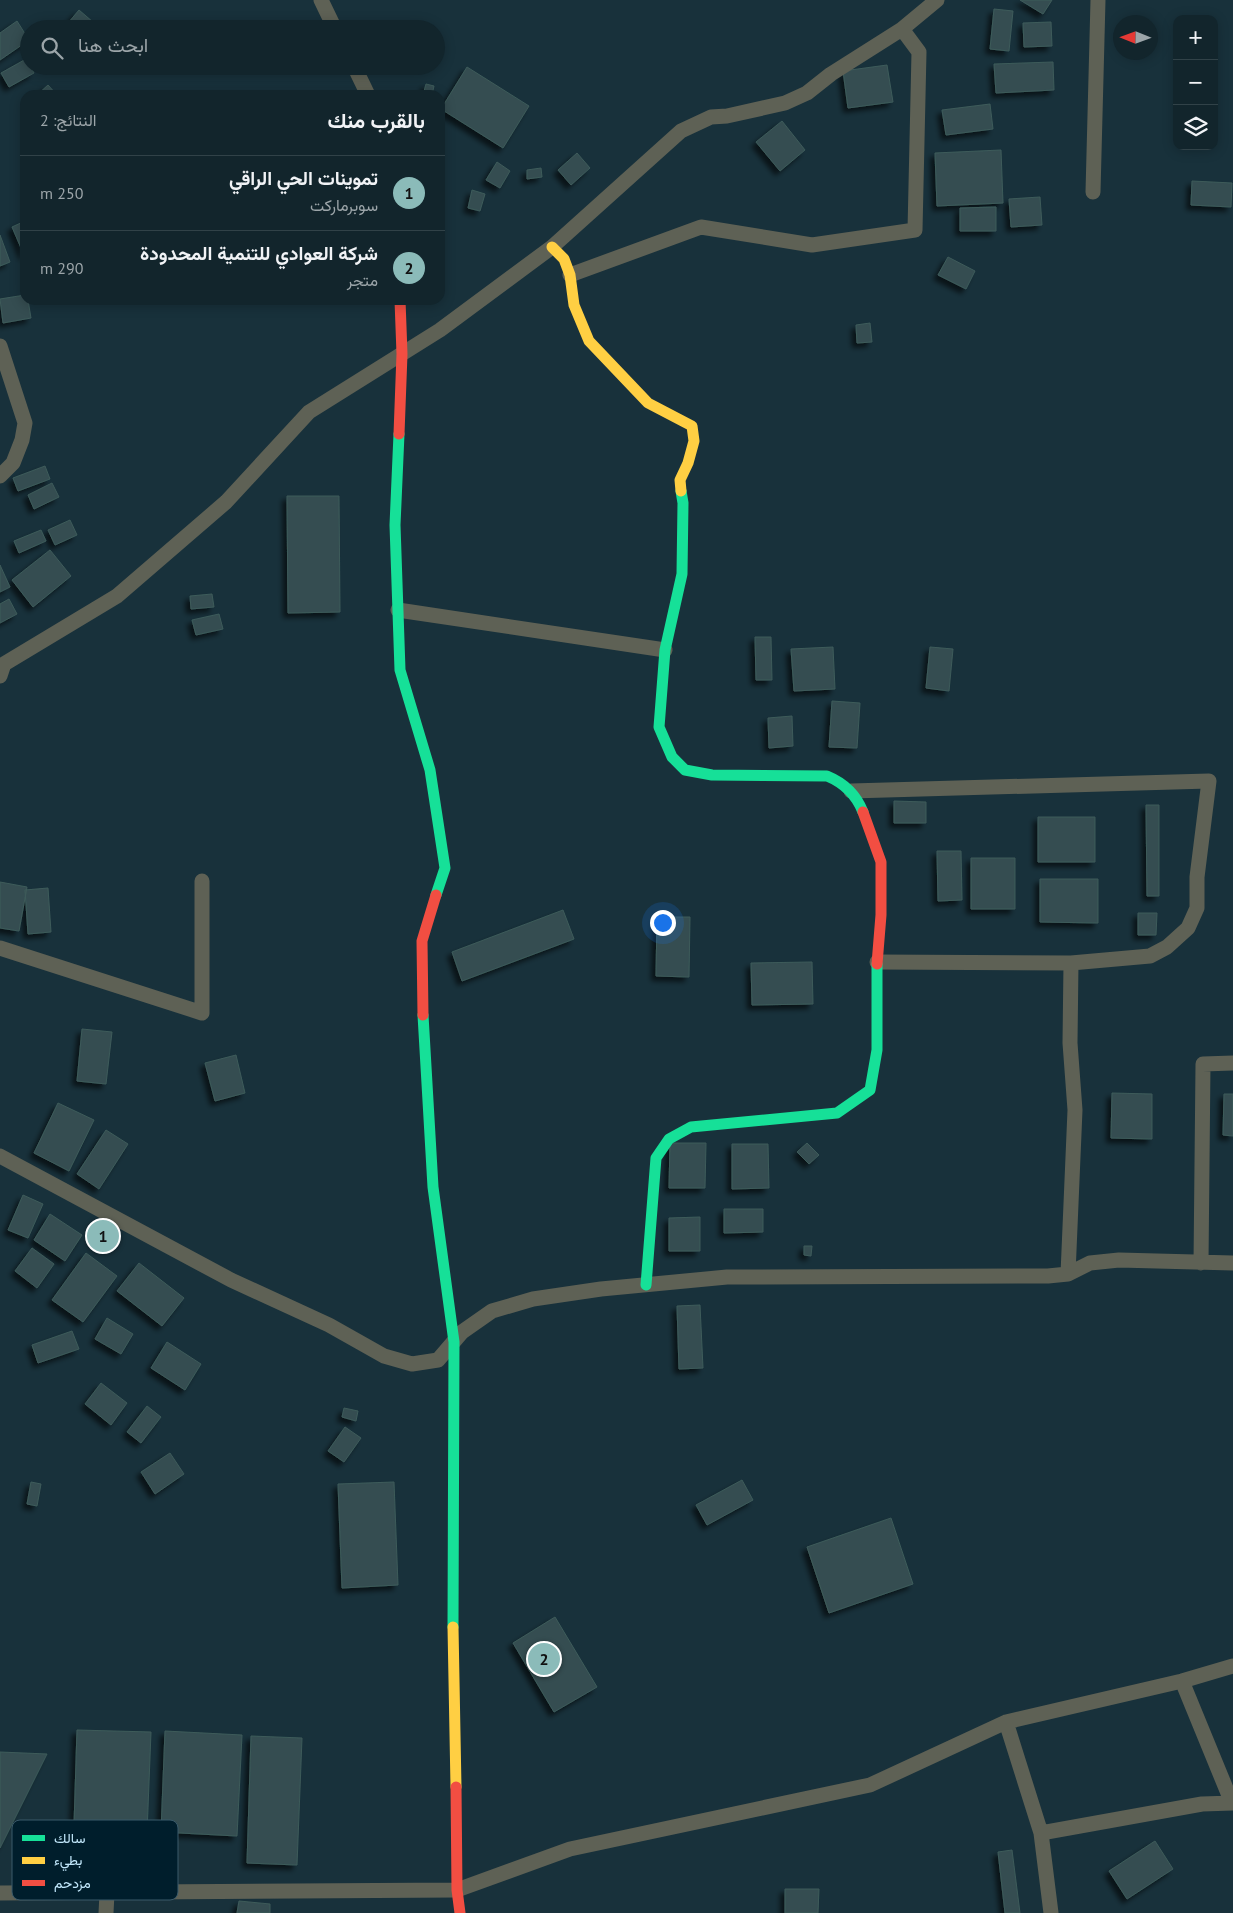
<!DOCTYPE html>
<html lang="ar">
<head>
<meta charset="utf-8">
<style>
  body { margin:0; font-family:"PT Sans",Vazirmatn,sans-serif; background:#1b2d34; color:#f1f3f6; direction:rtl }
  .controls { position:absolute; right:15px; top:15px; display:grid; overflow:hidden; border-radius:10px; box-shadow:0 2px 12px #0003 }
  .controls button { width:45px; height:45px; display:grid; place-items:center; padding:0; border:0; border-bottom:1px solid #314248; background:#12252c; color:#f1f3f6; font:25px sans-serif }
  .compass { position:absolute; left:1113px; top:15px; width:45px; height:45px; border-radius:50%; background:#12252c; box-shadow:0 2px 12px #0003; rotate:271deg }
  .you { position:absolute; left:662px; top:922px; width:18px; height:18px; margin:-12px; border:4px solid #fff; border-radius:50%; background:#1a73e8; box-shadow:0 0 0 8px #1a73e833 }
  .badge { display:grid; place-items:center; width:32px; height:32px; border-radius:50%; background:#8bbbb9; color:#111; font-size:16px; font-weight:700 }
  .pin { position:absolute; translate:-50% -50%; border:2px solid #fff; box-shadow:0 1px 5px #0006 }
  .list { margin:0; padding:0; list-style:none }
  h2 { display:flex; justify-content:space-between; align-items:center; height:65px; margin:0; padding:0 20px; font-size:21px }
  h2 small { font-size:16px; font-weight:400; color:#9ca5a9 }
  .list li { display:grid; grid-template-columns:32px 1fr auto; gap:15px; align-items:center; box-sizing:border-box; height:75px; padding:0 20px; border-top:1px solid #314248 }
  .list b { display:block; font-size:19px; white-space:nowrap }
  .list p { margin:0; font-size:16px; white-space:nowrap; color:#9ca5a9 }
  .list em { font-size:16px; font-style:normal; color:#9ca5a9 }
  .icon { flex:none; width:28px; height:28px; fill:none; stroke:currentColor; stroke-width:2; stroke-linecap:round; stroke-linejoin:round }
  .map { position:relative; flex:none; width:1233px; height:1913px; overflow:hidden; direction:ltr }
  .search { position:absolute; background:#12252c; box-shadow:0 2px 12px #0003; left:20px; top:20px; width:425px; height:55px; display:flex; align-items:center; gap:12px; box-sizing:border-box; padding:0 18px; border-radius:28px; color:#9ca5a9; font-size:19px }
  .panel { position:absolute; background:#12252c; box-shadow:0 2px 12px #0003; left:20px; top:90px; width:425px; height:215px; border-radius:15px; direction:rtl }
  .map>svg:first-child { display:block }
  .building { fill:#344e51; stroke:#3e5b5a; filter:url(#shadow) }
  .lines { fill:none; stroke-linecap:round; stroke-linejoin:round }
  .street { stroke:#5e6155; stroke-width:15 }
  .fast { stroke:#16e098; stroke-width:11 }
  .slow { stroke:#ffcf43; stroke-width:11 }
  .jam { stroke:#f24e42; stroke-width:11 }
  .key { fill:#001e2c; stroke:#3a5a6a; stroke-width:1 }
  .key-label { font-size:14px; fill:#c1e7fb }
</style>
</head>
<body>
<div class="map">
<svg width="1233" height="1913" viewBox="0 0 1233 1913">
  <defs>
    <filter id="shadow"><feDropShadow dx="-4.5" dy="4.5" stdDeviation="2.5" flood-color="#0009"/></filter>
  </defs>
  <rect width="100%" height="100%" fill="#18313b"/>
  <path class="building" d="M 1020,0 L 1052,0 L 1043,14 Z
    M 994,9 L 1013,11 L 1009,51 L 990,49 Z
    M 79,10 L 100,28 L 100,29 L 63,29 Z
    M 17,21 L 29,40 L 0,60 L 0,33 Z
    M 1051,22 L 1052,46 L 1024,47 L 1023,23 Z
    M 26,59 L 34,73 L 9,87 L 1,73 Z
    M 1053,62 L 1054,90 L 996,93 L 994,64 Z
    M 887,65 L 893,102 L 848,108 L 843,71 Z
    M 467,67 L 529,106 L 503,148 L 441,109 Z
    M 426,84 L 434,86 L 432,95 L 423,95 Z
    M 48,85 L 57,95 L 37,95 Z
    M 990,104 L 993,129 L 946,135 L 942,110 Z
    M 782,121 L 805,150 L 780,171 L 756,142 Z
    M 1001,150 L 1003,203 L 937,206 L 935,153 Z
    M 577,153 L 590,168 L 571,185 L 558,170 Z
    M 497,162 L 510,171 L 500,188 L 486,180 Z
    M 541,168 L 542,177 L 527,179 L 527,170 Z
    M 1192,181 L 1232,183 L 1231,207 L 1191,205 Z
    M 472,190 L 485,194 L 480,211 L 468,208 Z
    M 1040,197 L 1042,225 L 1011,227 L 1009,199 Z
    M 996,207 L 996,231 L 960,231 L 960,208 Z
    M 25,221 L 25,255 L 24,255 L 12,227 Z
    M 0,235 L 10,262 L 0,266 Z
    M 948,257 L 975,271 L 966,289 L 938,275 Z
    M 25,295 L 25,300 L 28,300 L 31,318 L 3,323 L 0,299 Z
    M 870,323 L 872,342 L 857,343 L 856,325 Z
    M 45,466 L 50,479 L 18,491 L 13,478 Z
    M 52,483 L 59,497 L 34,509 L 28,495 Z
    M 287,496 L 339,496 L 340,612 L 288,613 Z
    M 70,520 L 77,535 L 55,545 L 48,530 Z
    M 41,530 L 46,541 L 19,553 L 14,541 Z
    M 50,550 L 71,576 L 33,607 L 12,580 Z
    M 0,565 L 10,587 L 0,592 Z
    M 212,594 L 214,607 L 191,609 L 190,596 Z
    M 9,599 L 17,614 L 0,623 L 0,604 Z
    M 219,614 L 223,629 L 196,635 L 192,620 Z
    M 755,637 L 771,637 L 772,680 L 756,680 Z
    M 833,647 L 835,689 L 794,691 L 791,649 Z
    M 930,647 L 953,649 L 949,691 L 926,688 Z
    M 832,701 L 860,703 L 857,748 L 829,747 Z
    M 792,716 L 793,746 L 769,748 L 768,718 Z
    M 894,801 L 926,802 L 926,823 L 894,823 Z
    M 1146,805 L 1159,805 L 1159,896 L 1147,896 Z
    M 1038,817 L 1095,817 L 1095,862 L 1038,862 Z
    M 937,851 L 961,851 L 962,900 L 938,901 Z
    M 971,858 L 1015,858 L 1015,909 L 971,909 Z
    M 1040,879 L 1098,879 L 1098,923 L 1040,922 Z
    M 0,882 L 27,887 L 19,931 L 0,928 Z
    M 48,888 L 51,932 L 28,934 L 25,890 Z
    M 563,910 L 574,939 L 462,981 L 452,952 Z
    M 1138,913 L 1157,913 L 1156,935 L 1138,935 Z
    M 657,917 L 690,917 L 689,977 L 656,976 Z
    M 812,962 L 813,1004 L 752,1005 L 751,963 Z
    M 82,1029 L 112,1032 L 106,1084 L 77,1081 Z
    M 236,1055 L 245,1093 L 215,1101 L 205,1063 Z
    M 1112,1093 L 1152,1094 L 1152,1139 L 1111,1138 Z
    M 1224,1094 L 1233,1094 L 1233,1136 L 1223,1135 Z
    M 58,1103 L 94,1120 L 69,1171 L 34,1153 Z
    M 106,1130 L 128,1144 L 99,1189 L 77,1174 Z
    M 670,1143 L 706,1143 L 705,1188 L 669,1188 Z
    M 807,1143 L 819,1155 L 809,1164 L 797,1152 Z
    M 732,1144 L 768,1144 L 769,1188 L 732,1189 Z
    M 23,1195 L 43,1204 L 28,1238 L 8,1230 Z
    M 724,1209 L 763,1209 L 763,1232 L 724,1233 Z
    M 50,1214 L 82,1235 L 65,1261 L 34,1240 Z
    M 700,1217 L 700,1251 L 669,1251 L 669,1218 Z
    M 804,1246 L 812,1246 L 811,1256 L 804,1255 Z
    M 32,1248 L 54,1264 L 37,1288 L 15,1271 Z
    M 86,1253 L 117,1276 L 83,1322 L 52,1300 Z
    M 139,1263 L 184,1298 L 162,1326 L 117,1291 Z
    M 700,1305 L 703,1368 L 679,1369 L 677,1306 Z
    M 107,1318 L 133,1334 L 121,1354 L 95,1339 Z
    M 72,1331 L 79,1349 L 38,1363 L 32,1345 Z
    M 167,1342 L 201,1364 L 185,1390 L 151,1368 Z
    M 101,1383 L 127,1403 L 111,1425 L 85,1404 Z
    M 147,1406 L 161,1417 L 141,1443 L 127,1432 Z
    M 344,1408 L 358,1411 L 356,1421 L 342,1417 Z
    M 345,1427 L 361,1438 L 344,1462 L 328,1451 Z
    M 170,1453 L 184,1474 L 155,1494 L 141,1472 Z
    M 742,1480 L 753,1500 L 707,1525 L 696,1505 Z
    M 31,1482 L 41,1484 L 37,1506 L 27,1504 Z
    M 394,1482 L 398,1585 L 342,1588 L 338,1484 Z
    M 891,1518 L 913,1584 L 829,1613 L 807,1547 Z
    M 555,1617 L 597,1687 L 554,1712 L 513,1643 Z
    M 77,1730 L 151,1732 L 146,1859 L 73,1857 Z
    M 165,1731 L 242,1735 L 237,1836 L 161,1832 Z
    M 251,1736 L 302,1738 L 297,1865 L 247,1863 Z
    M 0,1752 L 47,1754 L 0,1848 Z
    M 1155,1841 L 1173,1869 L 1127,1899 L 1109,1871 Z
    M 1012,1850 L 1020,1913 L 1005,1913 L 998,1852 Z
    M 785,1889 L 819,1889 L 818,1913 L 785,1913 Z
    M 239,1901 L 270,1904 L 270,1913 L 237,1913 Z"/>
  <g class="lines">
    <path class="street" d="M 321,0 L 335,29
      M 354,66 L 368,95
      M 1093,192 L 1098,0
      M 570,275 L 701,227 L 812,245 L 915,230 L 919,52 L 902,29
      M 0,346 L 25,423 L 22,440 L 13,463 L 0,476
      M 398,610 L 665,650
      M 0,676 L 4,664 L 117,596 L 226,502 L 309,412 L 440,330 L 552,247 L 681,131 L 711,117 L 727,116 L 785,103 L 807,93 L 831,74 L 902,29 L 937,0
      M 851,791 L 1209,781 L 1197,877 L 1197,908 L 1188,928 L 1167,947 L 1150,956 L 1071,963 L 877,962
      M 0,948 L 202,1013 L 202,881
      M 0,1156 L 231,1280 L 329,1325 L 384,1356 L 412,1364 L 438,1360 L 462,1332 L 492,1311 L 533,1299 L 601,1289 L 727,1277 L 1048,1276 L 1068,1274 L 1090,1263 L 1119,1260 L 1233,1263
      M 1201,1263 L 1203,1064 L 1233,1063
      M 1068,1274 L 1075,1110 L 1070,1043 L 1071,963
      M 1182,1681 L 1232,1803
      M 1006,1722 L 1041,1833 L 1051,1913
      M 1041,1833 L 1202,1804 L 1233,1803
      M 0,1893 L 457,1890 L 570,1849 L 870,1785 L 1006,1722 L 1182,1681 L 1233,1666
      M 106,1913 L 107,1893"/>
    <path class="fast" d="M 399,434 L 395,525 L 400,670 L 430,770 L 445,868 L 436,895
      M 681,491 L 683,503 L 682,574 L 665,650 L 659,727 L 672,757 L 685,770 L 712,775 L 827,776 C 844,783 856,794 863,812
      M 423,1015 L 433,1187 L 454,1342 L 453,1627
      M 646,1285 L 656,1158 L 669,1139 L 691,1127 L 837,1113 L 870,1090 L 877,1050 L 877,964"/>
    <path class="slow" d="M 552,247 L 564,259 L 570,275 L 574,305 L 589,341 L 648,403 L 692,426 L 694,441 L 688,463 L 680,480 L 681,491
      M 453,1627 L 456,1787"/>
    <path class="jam" d="M 399,434 L 402,354 L 400,300
      M 863,812 L 881,862 L 881,915 L 877,964
      M 423,1015 L 422,941 L 436,895
      M 456,1787 L 457,1890 L 460,1913"/>
  </g>
  <rect x="12" y="1820" width="166" height="80" rx="8" class="key"/>
  <rect x="22" y="1835" width="23" height="6" fill="#16e098"/>
  <rect x="22" y="1857" width="23" height="7" fill="#ffcf43"/>
  <rect x="22" y="1880" width="23" height="6" fill="#f24e42"/>
  <g class="key-label">
    <text x="54" y="1843">سالك</text>
    <text x="54" y="1865">بطيء</text>
    <text x="54" y="1888">مزدحم</text>
  </g>
</svg>
<div class="controls">
<button>+</button>
<button>−</button>
<button><svg class="icon" aria-label="layers" viewBox="0 0 24 24"><path d="M12 4l9 5-9 5-9-5zM3 14l9 5 9-5"/></svg></button>
</div>
<svg class="compass" viewBox="-18 -18 36 36"><path d="M0-13l5 13h-10z" fill="#e53935"/><path d="M0 13l5-13h-10z" fill="#9ca5a9"/></svg>
<div class="you"></div>
<div class="pin badge" style="left:103px;top:1236px">1</div>
<div class="pin badge" style="left:544px;top:1659px">2</div>
<div class="search"><svg class="icon" aria-label="search" viewBox="0 0 24 24"><circle cx="10" cy="10" r="6"/><path d="M15 15l6 6"/></svg>ابحث هنا</div>
<section class="panel">
<h2>بالقرب منك<small>النتائج: 2</small></h2>
<ul class="list">
<li><span class="badge">1</span><div><b>تموينات الحي الراقي</b><p>سوبرماركت</p></div><em>250 m</em></li>
<li><span class="badge">2</span><div><b>شركة العوادي للتنمية المحدودة</b><p>متجر</p></div><em>290 m</em></li>
</ul>
</section>
</div>
</body>
</html>
